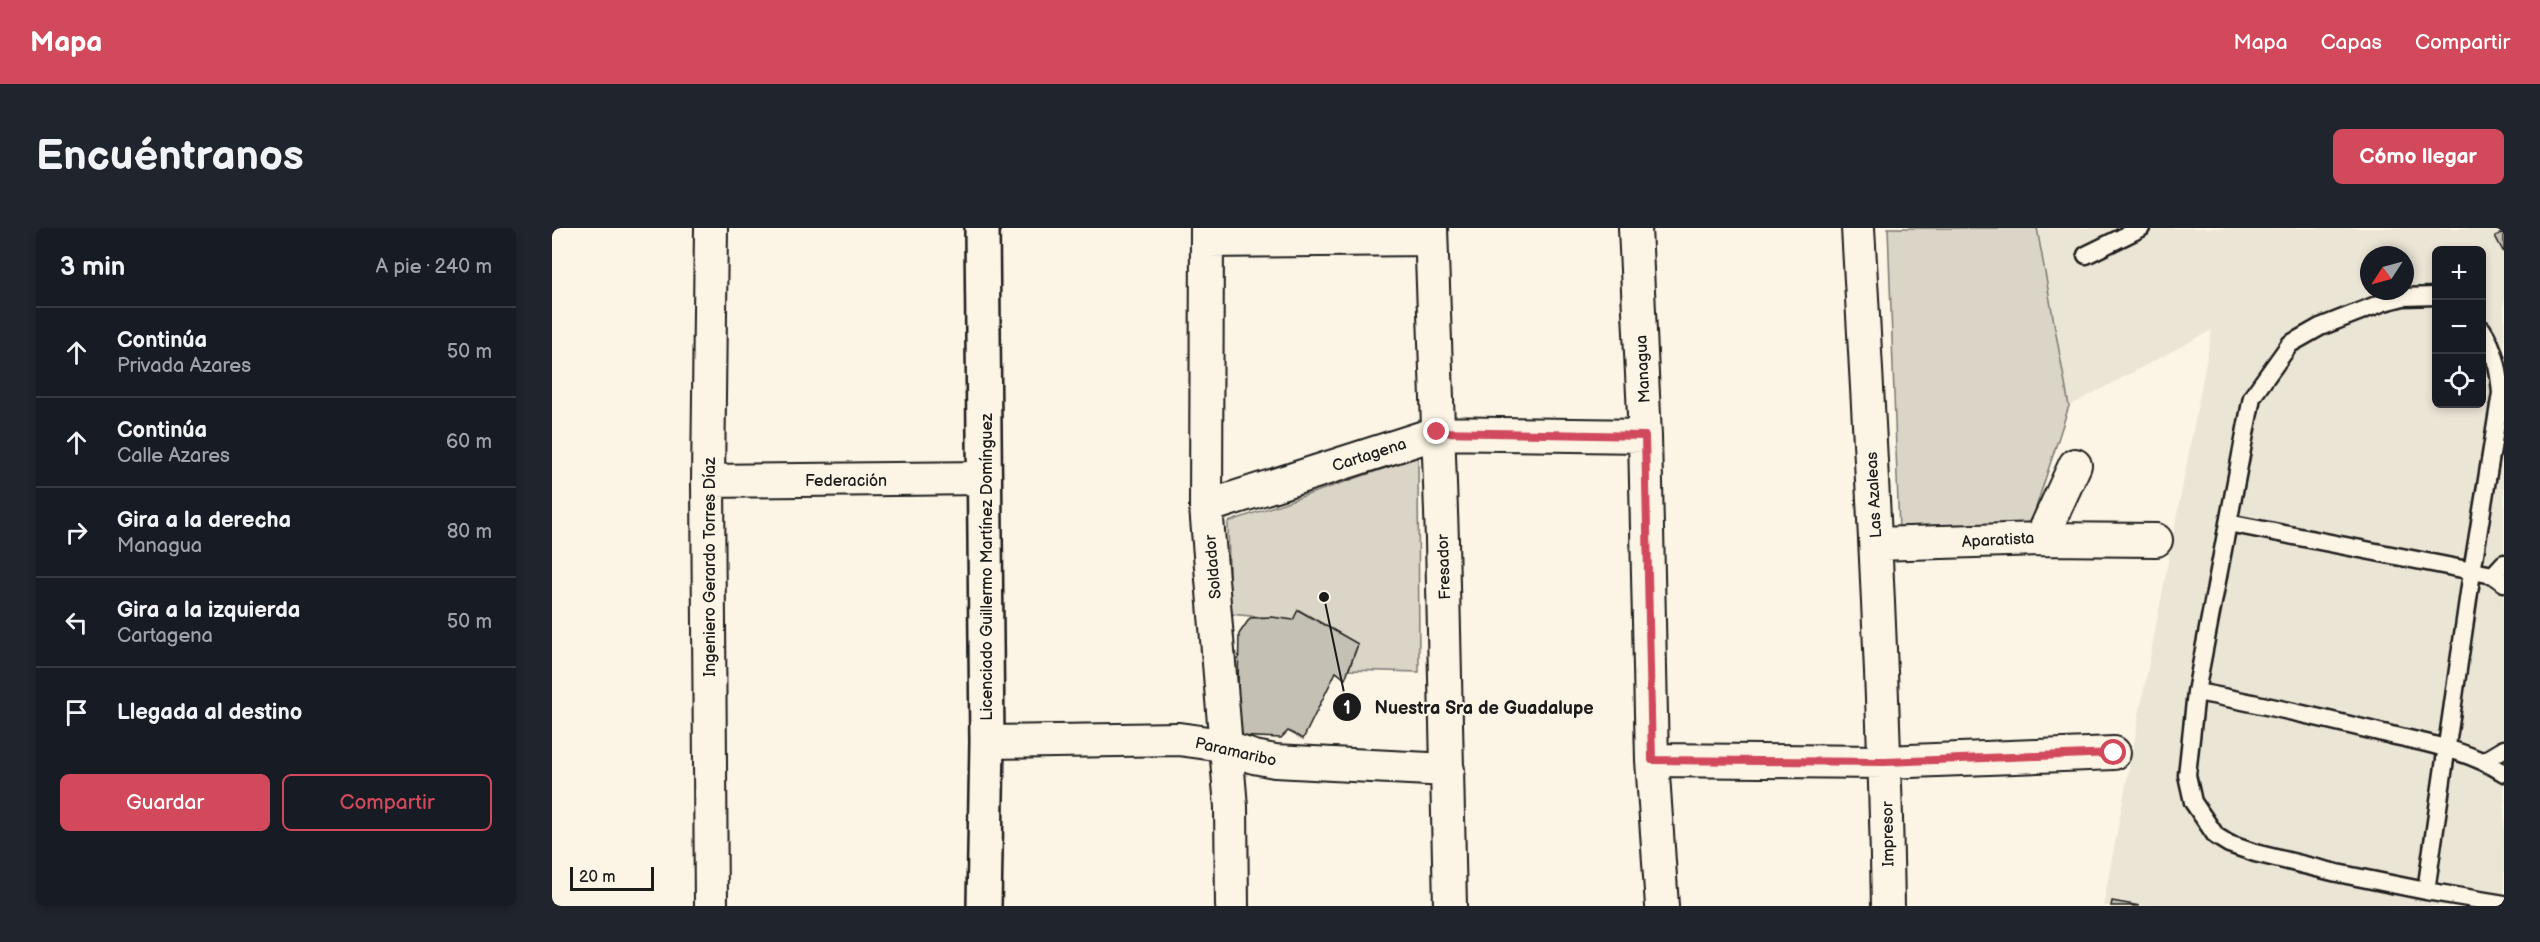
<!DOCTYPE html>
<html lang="es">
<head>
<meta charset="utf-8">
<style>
  body { margin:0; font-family:"Balsamiq Sans",sans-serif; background:#20242c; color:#f1f3f6 }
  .controls { position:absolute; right:18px; top:18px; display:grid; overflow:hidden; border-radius:9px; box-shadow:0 3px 9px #0003 }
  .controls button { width:54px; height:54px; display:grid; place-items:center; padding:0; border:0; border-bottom:2px solid #363941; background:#171b24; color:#f1f3f6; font:30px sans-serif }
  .compass { position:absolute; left:1808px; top:18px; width:54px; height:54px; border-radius:50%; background:#171b24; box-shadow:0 3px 9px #0003; rotate:234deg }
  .scale { position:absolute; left:18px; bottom:15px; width:84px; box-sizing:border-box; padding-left:6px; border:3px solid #1c1c1c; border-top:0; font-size:16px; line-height:21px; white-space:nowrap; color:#1c1c1c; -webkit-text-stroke:4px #fcf5e5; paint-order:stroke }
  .stop { position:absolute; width:18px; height:18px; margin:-14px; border:4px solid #d1495b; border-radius:50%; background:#fff }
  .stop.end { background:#d1495b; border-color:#fff; box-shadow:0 2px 6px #0008 }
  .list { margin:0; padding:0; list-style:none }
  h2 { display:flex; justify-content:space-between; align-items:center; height:78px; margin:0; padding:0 24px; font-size:26px }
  h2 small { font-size:20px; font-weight:400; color:#9ea1a6 }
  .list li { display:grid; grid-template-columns:39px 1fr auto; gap:18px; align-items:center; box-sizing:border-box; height:90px; padding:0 24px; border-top:2px solid #363941 }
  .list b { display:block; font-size:22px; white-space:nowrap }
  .list p { margin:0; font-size:20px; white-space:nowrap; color:#9ea1a6 }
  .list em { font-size:20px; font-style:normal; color:#9ea1a6 }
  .actions { display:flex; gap:12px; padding:18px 24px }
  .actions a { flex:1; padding:14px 0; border:2px solid #d1495b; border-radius:9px; text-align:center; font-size:21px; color:#d1495b }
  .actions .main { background:#d1495b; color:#fff }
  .icon { flex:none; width:33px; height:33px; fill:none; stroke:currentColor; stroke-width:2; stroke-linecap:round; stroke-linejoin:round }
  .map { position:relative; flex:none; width:1952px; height:678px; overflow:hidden; border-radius:9px }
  header { display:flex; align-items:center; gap:36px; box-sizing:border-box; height:84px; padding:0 30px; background:#d1495b; color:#fff }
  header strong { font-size:28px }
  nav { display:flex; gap:33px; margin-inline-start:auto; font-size:21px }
  .intro { display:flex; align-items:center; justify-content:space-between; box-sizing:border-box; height:144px; padding:0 36px }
  h1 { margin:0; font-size:42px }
  .button { padding:15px 27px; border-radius:9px; background:#d1495b; color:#fff; font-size:21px; font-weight:700 }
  main { display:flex; gap:36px; padding:0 36px }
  aside { flex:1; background:#171b24; border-radius:9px; box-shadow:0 3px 9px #0003 }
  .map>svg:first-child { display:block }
  .built { fill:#ebe5d6; fill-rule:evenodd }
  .green { fill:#dbd5c8; stroke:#7c7872; stroke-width:1.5 }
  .building { fill:#c4c0b3; stroke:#1c1c1c; stroke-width:1.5 }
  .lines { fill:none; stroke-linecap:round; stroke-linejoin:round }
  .lane-casing { stroke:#1c1c1c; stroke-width:21 }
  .street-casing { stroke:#1c1c1c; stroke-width:36 }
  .secondary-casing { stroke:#1c1c1c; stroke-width:38 }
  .lane { stroke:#fcf5e5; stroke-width:16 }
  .street { stroke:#fcf5e5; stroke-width:32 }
  .secondary { stroke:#fcf5e5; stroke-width:33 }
  .route { stroke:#d1495b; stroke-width:8 }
  .labels { text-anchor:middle; stroke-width:4.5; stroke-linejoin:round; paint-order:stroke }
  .street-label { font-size:16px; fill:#1c1c1c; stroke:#fcf5e5 }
  .leader { fill:none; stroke:#1c1c1c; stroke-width:2 }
  .callout-dot { fill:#1c1c1c; stroke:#fcf5e5; stroke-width:2 }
  .mark-label { font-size:18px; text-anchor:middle; font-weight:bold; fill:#fff }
  .callout-label { font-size:18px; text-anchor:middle; font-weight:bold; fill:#1c1c1c; stroke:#fcf5e5; stroke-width:4.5; stroke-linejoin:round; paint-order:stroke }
</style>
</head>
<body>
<header>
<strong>Mapa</strong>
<nav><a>Mapa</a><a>Capas</a><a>Compartir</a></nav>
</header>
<div class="intro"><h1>Encuéntranos</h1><a class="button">Cómo llegar</a></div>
<main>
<aside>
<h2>3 min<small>A pie · 240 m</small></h2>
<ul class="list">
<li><svg class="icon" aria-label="ahead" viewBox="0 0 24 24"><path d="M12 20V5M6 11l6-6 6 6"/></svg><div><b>Continúa</b><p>Privada Azares</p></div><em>50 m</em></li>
<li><svg class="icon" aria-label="ahead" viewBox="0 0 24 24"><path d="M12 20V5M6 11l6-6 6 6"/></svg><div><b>Continúa</b><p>Calle Azares</p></div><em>60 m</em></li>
<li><svg class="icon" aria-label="right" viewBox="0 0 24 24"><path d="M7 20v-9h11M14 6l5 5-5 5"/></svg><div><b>Gira a la derecha</b><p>Managua</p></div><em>80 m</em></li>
<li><svg class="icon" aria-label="left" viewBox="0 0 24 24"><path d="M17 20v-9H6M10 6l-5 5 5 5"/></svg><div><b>Gira a la izquierda</b><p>Cartagena</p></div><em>50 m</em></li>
<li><svg class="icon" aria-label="arrive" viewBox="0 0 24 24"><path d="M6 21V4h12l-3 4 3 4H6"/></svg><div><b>Llegada al destino</b></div></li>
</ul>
<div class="actions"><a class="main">Guardar</a><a>Compartir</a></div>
</aside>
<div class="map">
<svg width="1952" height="678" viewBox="0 0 1952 678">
  <rect width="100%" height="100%" fill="#fcf5e5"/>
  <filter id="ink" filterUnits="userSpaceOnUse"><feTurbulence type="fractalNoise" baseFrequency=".0167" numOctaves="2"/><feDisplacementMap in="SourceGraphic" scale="12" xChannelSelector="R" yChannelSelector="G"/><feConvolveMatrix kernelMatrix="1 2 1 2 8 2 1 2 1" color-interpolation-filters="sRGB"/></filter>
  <g filter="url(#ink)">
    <path class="built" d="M 1485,0 L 1952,0 L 1952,678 L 1551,678 L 1660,102 L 1517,178 ZM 1884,22 L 1930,22 L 1930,176 L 1884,176 ZM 1817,27 L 1853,27 L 1853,63 L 1817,63 Z"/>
    <path class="green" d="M 1336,0 L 1485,0 L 1517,178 L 1476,304 L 1347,303 Z
      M 866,229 L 867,444 L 797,442 L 806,416 L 747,382 L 741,392 L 678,386 L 676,294 Z"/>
    <path class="building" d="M 1952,4 L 1952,25 L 1943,8 Z
      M 746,382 L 806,416 L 793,451 L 784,444 L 751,511 L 736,503 L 729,510 L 685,508 L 687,406 L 698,390 L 720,389 L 741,392 Z
      M 1560,673 L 1588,678 L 1559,678 Z"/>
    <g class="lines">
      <g class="lane-casing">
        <path id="lane" d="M 1534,27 L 1589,0
          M 1884,68 L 1851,69 L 1832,74 L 1768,99 L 1738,116 L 1700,169 L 1644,464 L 1635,547 L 1641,574 L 1664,608 L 1677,616 L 1703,625 L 1785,645 L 1874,663 L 1952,676
          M 1676,295 L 1941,347 L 1952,355
          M 1941,347 L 1952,335
          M 1644,464 C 1707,475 1769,490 1831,505 C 1873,515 1916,522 1952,545
          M 1932,533 L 1952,521
          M 1874,663 L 1920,344 L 1949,165 C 1947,142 1943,121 1930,101"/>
      </g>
      <g class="street-casing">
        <path id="street" d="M 655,0 L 654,279 L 679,579 L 680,678
          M 879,0 L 890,312 L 898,678
          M 1083,0 L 1093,208 L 1100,532 L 1110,678
          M 1306,0 C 1319,226 1332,452 1336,678
          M 655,13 L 879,11
          M 156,253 L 433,250
          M 654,279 L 885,205 L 1093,208
          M 1489,311 L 1523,237
          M 1324,316 L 1489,311 L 1604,312
          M 435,514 L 627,511 L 663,516 L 702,529 L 723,533 L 896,542
          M 1100,532 L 1333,534 L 1562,525
          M 159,678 L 156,253 L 159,0"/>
      </g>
      <g class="secondary-casing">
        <path id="secondary" d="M 430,0 L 435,514 L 432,678"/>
      </g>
      <use href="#lane" class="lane"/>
      <use href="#street" class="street"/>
      <use href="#secondary" class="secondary"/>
    </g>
  </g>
  <g class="lines" filter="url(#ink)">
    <path class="route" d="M 885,204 L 1093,208 L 1100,532 L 1333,534 L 1562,525"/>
  </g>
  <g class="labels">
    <g class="street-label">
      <text transform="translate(1090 141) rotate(-93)" y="6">Managua</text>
      <text transform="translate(817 226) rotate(-18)" y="6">Cartagena</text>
      <text x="294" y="258">Federación</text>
      <text transform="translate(1321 267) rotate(-93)" y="6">Las Azaleas</text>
      <text transform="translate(1446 311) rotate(-3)" y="6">Aparatista</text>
      <text transform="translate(157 339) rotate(-90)" y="6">Ingeniero Gerardo Torres Díaz</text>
      <text transform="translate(434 339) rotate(-90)" y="6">Licenciado Guillermo Martínez Domínguez</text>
      <text transform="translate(660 339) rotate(-95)" y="6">Soldador</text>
      <text transform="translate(891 339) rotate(-92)" y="6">Fresador</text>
      <text transform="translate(684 523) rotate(13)" y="6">Paramaribo</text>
      <text transform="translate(1335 606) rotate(-91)" y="6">Impresor</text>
    </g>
  </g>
  <path class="leader" d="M772 369L795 479"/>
  <g class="callout-dot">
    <circle cx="772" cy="369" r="6"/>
    <circle cx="795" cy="479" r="15"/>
  </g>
  <g class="mark-label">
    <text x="795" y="486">1</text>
  </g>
  <g class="callout-label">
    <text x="932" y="486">Nuestra Sra de Guadalupe</text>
  </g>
</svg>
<div class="controls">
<button>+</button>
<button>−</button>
<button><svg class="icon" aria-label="locate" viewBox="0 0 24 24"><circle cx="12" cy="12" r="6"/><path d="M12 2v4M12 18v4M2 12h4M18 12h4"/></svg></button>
</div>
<svg class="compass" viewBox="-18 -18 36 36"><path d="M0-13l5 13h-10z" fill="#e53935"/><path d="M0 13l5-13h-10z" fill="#9ea1a6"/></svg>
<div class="scale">20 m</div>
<div class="stop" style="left:1562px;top:525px"></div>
<div class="stop end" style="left:885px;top:204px"></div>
</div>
</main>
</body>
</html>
